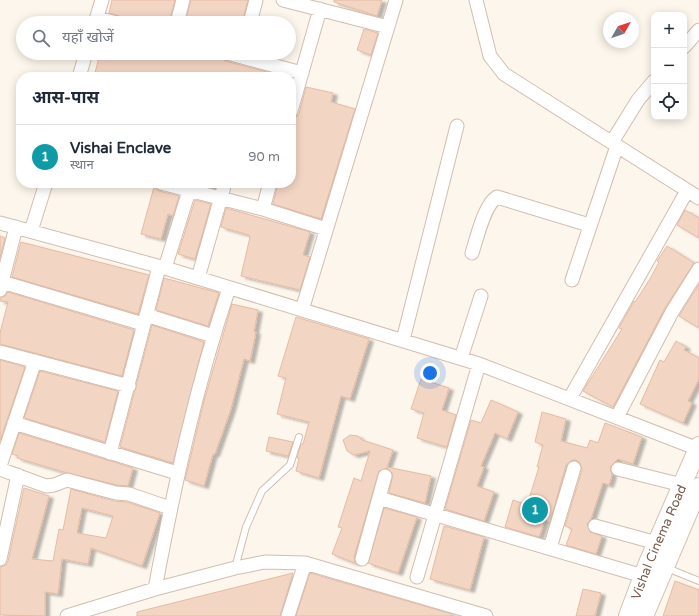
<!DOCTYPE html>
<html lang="hi">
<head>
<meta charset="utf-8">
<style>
  body { margin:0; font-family:"Varela Round","Noto Sans Devanagari",sans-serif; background:#f6f6f7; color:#1f2937 }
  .controls { position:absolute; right:12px; top:12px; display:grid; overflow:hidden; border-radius:8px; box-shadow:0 2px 10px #0003 }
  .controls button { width:36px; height:36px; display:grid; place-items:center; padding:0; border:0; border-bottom:1px solid #e0e1e3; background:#fff; color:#1f2937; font:20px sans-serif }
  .compass { position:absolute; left:603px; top:12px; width:36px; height:36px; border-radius:50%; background:#fff; box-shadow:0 2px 10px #0003; rotate:50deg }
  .you { position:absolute; left:430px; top:373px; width:14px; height:14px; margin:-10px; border:3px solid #fff; border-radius:50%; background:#1a73e8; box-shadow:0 0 0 6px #1a73e833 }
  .badge { display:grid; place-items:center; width:26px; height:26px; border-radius:50%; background:#111827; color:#fff; font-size:13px; font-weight:700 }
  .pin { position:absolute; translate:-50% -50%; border:2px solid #fff; box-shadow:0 1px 4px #0006 }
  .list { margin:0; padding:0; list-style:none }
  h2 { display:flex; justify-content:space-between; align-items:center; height:52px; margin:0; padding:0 16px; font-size:17px }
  h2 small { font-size:13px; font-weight:400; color:#747a83 }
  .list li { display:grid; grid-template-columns:26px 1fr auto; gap:12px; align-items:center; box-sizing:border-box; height:64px; padding:0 16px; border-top:1px solid #e0e1e3 }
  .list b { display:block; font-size:15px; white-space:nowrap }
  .list p { margin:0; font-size:13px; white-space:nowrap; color:#747a83 }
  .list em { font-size:13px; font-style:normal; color:#747a83 }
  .icon { flex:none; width:22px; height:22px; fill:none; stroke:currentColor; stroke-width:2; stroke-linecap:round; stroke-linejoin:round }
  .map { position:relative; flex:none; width:699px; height:616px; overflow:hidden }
  .search { position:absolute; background:#fff; box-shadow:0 2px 10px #0003; left:16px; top:16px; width:280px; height:44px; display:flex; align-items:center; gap:10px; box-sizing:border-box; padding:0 14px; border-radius:22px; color:#747a83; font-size:15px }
  .panel { position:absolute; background:#fff; box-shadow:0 2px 10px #0003; left:16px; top:72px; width:280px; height:116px; border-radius:16px }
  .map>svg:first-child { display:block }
  .building { fill:#f3d5c3; stroke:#e6bba3; fill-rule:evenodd; filter:url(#shadow) }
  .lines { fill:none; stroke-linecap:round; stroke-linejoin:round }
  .lane-casing { stroke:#d1beb0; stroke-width:8 }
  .street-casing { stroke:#d1beb0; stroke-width:15 }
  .secondary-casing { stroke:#d6c0b0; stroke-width:20 }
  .lane { stroke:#fff; stroke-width:6 }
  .street { stroke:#fff; stroke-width:13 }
  .secondary { stroke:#fff; stroke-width:18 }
  .labels { text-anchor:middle; stroke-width:3; stroke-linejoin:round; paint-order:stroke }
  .street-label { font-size:13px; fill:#7a5c4d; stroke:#fffaf3 }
</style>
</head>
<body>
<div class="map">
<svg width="699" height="616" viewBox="0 0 699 616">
  <defs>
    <filter id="shadow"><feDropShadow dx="4.5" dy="2.5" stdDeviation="1" flood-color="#0004"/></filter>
  </defs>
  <rect width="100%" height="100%" fill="#fdf6ec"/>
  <path class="building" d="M 112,0 L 175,0 L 169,23 L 125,22 L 122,17 L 109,13 Z
    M 191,0 L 248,0 L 242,23 L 185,23 Z
    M 334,0 L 382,0 L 377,16 L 334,2 Z
    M 364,29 L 378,33 L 371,55 L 357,50 Z
    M 100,53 L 208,53 L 220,56 L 225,61 L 286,77 L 203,77 L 187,73 L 185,77 L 94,77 Z
    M 306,87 L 333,93 L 331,102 L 355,109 L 321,219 L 273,204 L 278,183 L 291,183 L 291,119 L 296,117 L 299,114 Z
    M 193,183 L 213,183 L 212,188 Z
    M 154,187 L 159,191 L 179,196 L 173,216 L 168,214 L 161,239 L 141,234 Z
    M 195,200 L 211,204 L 195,259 L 178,254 Z
    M 226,208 L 310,232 L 303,255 L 310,257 L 300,290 L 241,276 L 250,237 L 249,235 L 221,227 Z
    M 685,210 L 699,218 L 699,238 L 677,225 Z
    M 0,236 L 5,238 L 0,258 Z
    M 21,242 L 149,275 L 138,314 L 12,277 Z
    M 667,246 L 694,263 L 665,308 L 613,407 L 583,391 L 622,329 L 619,328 L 634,301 L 635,302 L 650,279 L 659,262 L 657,261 Z
    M 164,278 L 219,293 L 208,326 L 156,310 Z
    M 699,284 L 699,328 L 679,316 Z
    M 8,292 L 134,330 L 122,376 L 0,344 L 0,333 L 8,302 L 0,301 L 0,298 L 5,296 Z
    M 232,304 L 258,310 L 254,332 L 256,332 L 250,361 L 244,359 L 231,409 L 215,454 L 213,454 L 204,486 L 185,480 L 204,401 Z
    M 296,317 L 369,339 L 350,399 L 341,396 L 319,478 L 296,471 L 299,458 L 297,458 L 301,444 L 303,444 L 309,422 L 277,414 L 286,378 L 278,376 Z
    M 152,325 L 204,342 L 173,463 L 120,447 Z
    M 676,341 L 686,347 L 684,350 L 699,358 L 699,379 L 688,401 L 692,403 L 683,423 L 640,404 L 660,360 L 664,362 Z
    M 0,360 L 25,367 L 0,441 Z
    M 40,371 L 118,391 L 105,442 L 24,418 Z
    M 421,379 L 449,388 L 442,410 L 456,415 L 447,447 L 417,438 L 424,413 L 411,409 Z
    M 491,400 L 518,412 L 507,439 L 495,433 L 481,466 L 484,467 L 477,486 L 494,492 L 484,521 L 445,509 L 471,420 L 481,423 Z
    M 542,412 L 566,419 L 561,441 L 587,448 L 590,440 L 598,443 L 605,423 L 642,437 L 633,464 L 618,459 L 610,467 L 612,475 L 609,485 L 603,483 L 591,519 L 587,524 L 590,532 L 602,536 L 596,554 L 566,545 L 572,529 L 565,526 L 582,470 L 580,463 L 576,460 L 572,460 L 566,465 L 550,522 L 545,520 L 539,537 L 505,527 L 513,500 L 527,505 L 539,467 L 537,467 L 543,445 L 535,442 Z
    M 19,433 L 133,468 L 128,486 L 117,485 L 64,472 L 17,458 L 18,456 L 12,454 Z
    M 350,435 L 358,436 L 362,440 L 393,450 L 387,467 L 431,476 L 425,503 L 389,493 L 393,474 L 387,468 L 379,471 L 354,557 L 355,563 L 332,554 L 342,528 L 338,527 L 354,478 L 361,481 L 370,451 L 354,455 L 347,451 L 343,440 Z
    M 269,437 L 293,442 L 288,456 L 266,451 Z
    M 24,488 L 49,496 L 32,559 L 53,561 L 59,529 L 63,530 L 71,489 L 114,501 L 127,502 L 160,513 L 142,566 L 91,548 L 88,564 L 62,559 L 58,594 L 45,592 L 45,616 L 0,615 L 0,567 L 6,565 L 8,561 ZM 82,508 L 113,516 L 106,538 L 77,533 Z
    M 384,508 L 417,517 L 398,573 L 368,563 Z
    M 444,526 L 484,537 L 470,590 L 430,579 Z
    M 293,573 L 280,616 L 137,616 L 137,612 Z
    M 310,573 L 452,614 L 451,616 L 296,616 Z
    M 675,581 L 699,590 L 699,616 L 663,616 Z
    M 583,589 L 601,593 L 595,616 L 576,616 Z"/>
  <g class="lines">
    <g class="lane-casing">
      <path id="lane" d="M 235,568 L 246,527 L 262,491 L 290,465 L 299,437
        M 667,568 L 699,581"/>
    </g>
    <g class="street-casing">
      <path id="street" d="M 283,0 L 388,27
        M 476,0 L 490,56 L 504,74 L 699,198
        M 97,18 L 117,23
        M 95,23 L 102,0
        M 177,23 L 183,0
        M 250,23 L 256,0
        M 684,47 L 699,30
        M 227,53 L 302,73
        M 79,77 L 86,53
        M 291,111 L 320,9
        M 612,142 L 638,100 L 654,81
        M 161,183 L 263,209 L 326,229
        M 263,209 L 270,183
        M 0,223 L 165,268 L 479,364 L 698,449
        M 31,231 L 46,183
        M 472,253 C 477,238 484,205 497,197 L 589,225
        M 165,268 L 189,191
        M 198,278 L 225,183
        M 572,280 L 617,146
        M 2,282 L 143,324
        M 0,290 L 16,227
        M 302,310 L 396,0
        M 146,315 L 213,336
        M 403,340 L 457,126
        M 0,352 L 129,386
        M 461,358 L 481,296
        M 570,398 L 687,191
        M 617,417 L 672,312 L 699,269
        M 14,423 L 177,473
        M 110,453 L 159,267
        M 0,466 L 35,361
        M 0,469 L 46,486 L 54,485 L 67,480 L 116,493 L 129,494 L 170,508
        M 618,469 L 682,485
        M 379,498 L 643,576
        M 595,526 L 657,543
        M 550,548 L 574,468
        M 0,559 L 18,475
        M 362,559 L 385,476
        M 417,577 L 479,364
        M 155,589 C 174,487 196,386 229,288
        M 67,616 L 155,589 L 235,568 L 265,562 L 305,563 L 486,616
        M 288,616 L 305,563"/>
    </g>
    <g class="secondary-casing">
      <g id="secondary">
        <path id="s1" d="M 628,616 L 648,563 L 699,446"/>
        <path d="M 644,616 L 699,487"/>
      </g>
    </g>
    <use href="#lane" class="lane"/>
    <use href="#street" class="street"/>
    <use href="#secondary" class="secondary"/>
  </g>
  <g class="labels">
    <g class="street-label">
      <text dy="5" stroke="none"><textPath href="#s1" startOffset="80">Vishal Cinema Road</textPath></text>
    </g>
  </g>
</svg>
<div class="controls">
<button>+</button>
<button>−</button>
<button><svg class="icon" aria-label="locate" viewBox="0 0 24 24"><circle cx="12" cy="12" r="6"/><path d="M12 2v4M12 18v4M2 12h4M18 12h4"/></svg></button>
</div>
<svg class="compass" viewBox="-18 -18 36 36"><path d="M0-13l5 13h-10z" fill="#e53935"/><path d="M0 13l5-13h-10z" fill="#747a83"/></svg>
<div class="you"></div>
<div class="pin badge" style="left:535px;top:510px;background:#0f9aa8">1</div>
<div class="search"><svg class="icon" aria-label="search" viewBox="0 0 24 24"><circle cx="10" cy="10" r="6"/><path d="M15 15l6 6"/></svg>यहाँ खोजें</div>
<section class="panel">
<h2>आस-पास<small></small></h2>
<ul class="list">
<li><span class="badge" style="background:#0f9aa8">1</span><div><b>Vishai Enclave</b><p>स्थान</p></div><em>90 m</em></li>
</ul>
</section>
</div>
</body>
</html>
